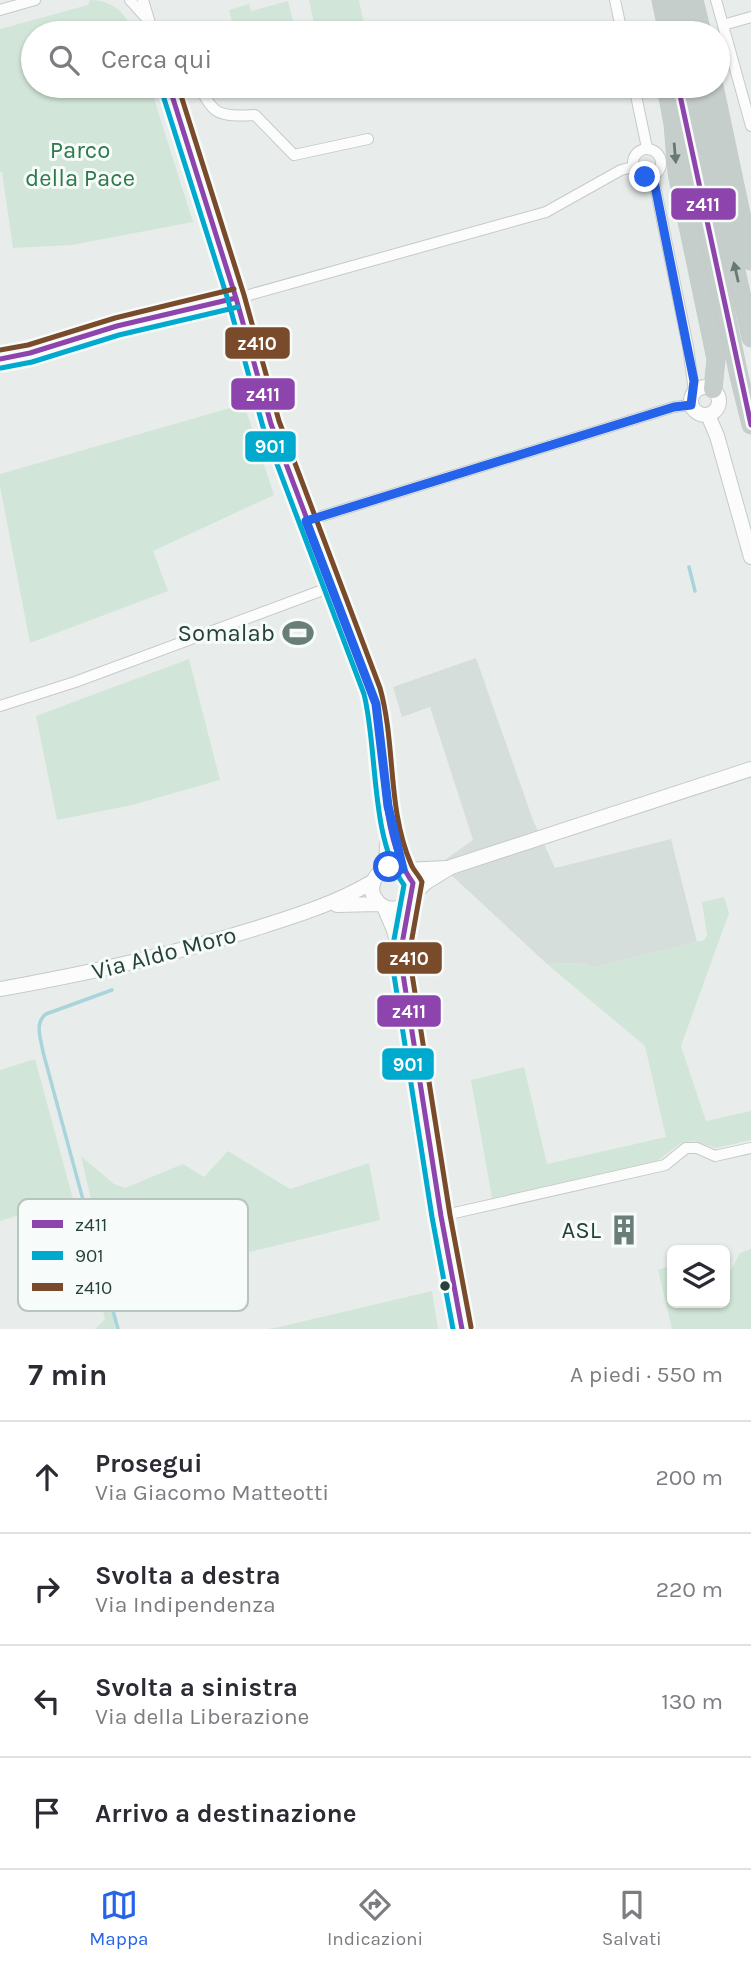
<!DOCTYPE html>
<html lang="it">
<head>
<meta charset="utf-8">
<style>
  body { margin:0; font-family:Karla,sans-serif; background:#f2f2f3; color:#2b2b33 }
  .controls { position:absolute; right:21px; bottom:21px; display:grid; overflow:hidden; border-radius:10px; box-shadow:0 2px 5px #0004 }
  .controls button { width:63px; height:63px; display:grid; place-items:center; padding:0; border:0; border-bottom:2px solid #e1e1e2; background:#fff; color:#2b2b33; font:35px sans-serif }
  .stop { position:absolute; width:21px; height:21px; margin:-16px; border:5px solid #2563eb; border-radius:50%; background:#fff }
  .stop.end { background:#2563eb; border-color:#fff; box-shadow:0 2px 7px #0008 }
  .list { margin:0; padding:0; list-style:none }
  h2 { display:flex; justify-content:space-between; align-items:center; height:91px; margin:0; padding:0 28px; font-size:30px }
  h2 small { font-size:23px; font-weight:400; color:#7c7c81 }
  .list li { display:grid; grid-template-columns:46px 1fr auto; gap:21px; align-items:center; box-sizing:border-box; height:112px; padding:0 28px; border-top:2px solid #e1e1e2 }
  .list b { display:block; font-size:26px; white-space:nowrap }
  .list p { margin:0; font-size:23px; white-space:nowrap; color:#7c7c81 }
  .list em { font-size:23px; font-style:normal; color:#7c7c81 }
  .icon { flex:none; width:38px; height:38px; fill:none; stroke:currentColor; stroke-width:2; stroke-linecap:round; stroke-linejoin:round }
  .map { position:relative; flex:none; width:751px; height:1329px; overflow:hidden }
  .search { position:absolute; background:#fff; box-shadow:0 2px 5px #0004; left:21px; right:21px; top:21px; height:77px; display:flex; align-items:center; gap:18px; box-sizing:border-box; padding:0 24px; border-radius:38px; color:#7c7c81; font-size:26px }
  .sheet { height:539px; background:#fff }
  nav { display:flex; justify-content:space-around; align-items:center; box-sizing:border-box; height:98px; border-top:2px solid #e1e1e2; background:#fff; font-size:19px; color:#7c7c81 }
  nav a { display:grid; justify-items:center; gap:4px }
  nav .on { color:#2563eb }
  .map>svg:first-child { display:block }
  .built { fill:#d6dedb }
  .green { fill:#d1e6d8 }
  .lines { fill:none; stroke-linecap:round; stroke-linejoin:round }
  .stream { stroke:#a9d4db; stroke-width:3.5 }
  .minor-casing { stroke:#c5cac8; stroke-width:12 }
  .tertiary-casing { stroke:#c5cac8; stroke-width:16 }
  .trunk-casing { stroke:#c3ccc9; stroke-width:19 }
  .minor { stroke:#fcfcfc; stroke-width:10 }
  .tertiary { stroke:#fcfcfc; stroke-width:14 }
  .trunk { stroke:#c6cecc; stroke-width:18 }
  .bus-1-casing { stroke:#f7fbf9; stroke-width:10 }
  .bus-2-casing { stroke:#f7fbf9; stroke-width:10 }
  .bus-3-casing { stroke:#f7fbf9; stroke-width:10 }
  .bus-1 { stroke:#8e44ad; stroke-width:5 }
  .bus-2 { stroke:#00a9ce; stroke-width:5 }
  .bus-3 { stroke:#7a4b2a; stroke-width:5 }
  .oneway { fill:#657a74 }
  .route { stroke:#2563eb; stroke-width:9 }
  .bus-dot { fill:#24423a; stroke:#f7fbf9; stroke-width:2.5 }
  .labels { text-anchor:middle; stroke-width:6; stroke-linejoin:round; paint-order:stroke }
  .park-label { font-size:24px; fill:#2d7a4b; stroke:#f7fbf9 }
  .poi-label { font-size:24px; fill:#24423a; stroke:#f7fbf9; text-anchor:end }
  .street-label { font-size:24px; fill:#24423a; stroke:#f7fbf9 }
  .key { fill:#f7fbf9; stroke:#b8c4c0; stroke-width:2 }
  .key-label { font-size:19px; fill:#24423a }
  .line-badge { stroke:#f7fbf9; stroke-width:2.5 }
  .badge-label { font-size:19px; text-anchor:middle; font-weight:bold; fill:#fff }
</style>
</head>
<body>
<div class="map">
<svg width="751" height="1329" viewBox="0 0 751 1329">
  <rect width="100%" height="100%" fill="#e8edeb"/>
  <path class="built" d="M 476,658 L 533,820 L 555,868 L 671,839 L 697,942 L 592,968 L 583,963 L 547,964 L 448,872 L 445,860 L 473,840 L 430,707 L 402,717 L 393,687 Z"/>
  <path class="green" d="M 90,0 C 112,0 127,13 133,33 L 33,33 L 33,86 L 150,86 L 193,222 L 72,245 L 13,248 L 2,172 L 0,172 L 0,29 L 88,5 Z
    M 309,0 L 359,0 L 366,33 L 316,33 Z
    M 288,1 L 296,33 L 235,33 L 229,10 L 249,4 L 251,11 Z
    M 244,404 L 274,495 L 153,551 L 168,591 L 30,643 L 0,486 L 0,474 Z
    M 189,659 L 220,780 L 132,805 L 57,820 L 36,716 Z
    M 724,897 L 729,913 L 681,1046 L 706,1121 L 751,1111 L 751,1140 L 716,1148 L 694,1141 L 681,1143 L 657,1161 L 492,1198 L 471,1080 L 524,1067 L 547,1164 L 666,1137 L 645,1046 L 547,964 L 583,963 L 592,968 L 704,940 L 707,935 L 702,902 Z
    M 35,1059 L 73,1199 L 0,1221 L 0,1070 Z
    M 228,1151 L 290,1189 L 369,1163 L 380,1220 L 149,1277 C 144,1267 140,1266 129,1268 L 122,1277 L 122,1297 L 114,1299 L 81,1156 L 114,1184 L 125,1188 L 183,1164 L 204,1177 Z
    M 84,1212 L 115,1317 L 115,1329 L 95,1329 L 105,1319 L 77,1215 Z
    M 751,1249 L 751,1329 L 672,1329 L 658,1270 L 672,1265 L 672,1303 L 725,1303 L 725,1281 L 740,1253 Z
    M 432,1291 L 438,1329 L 268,1329 L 279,1327 Z"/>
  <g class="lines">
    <path class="stream" d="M 689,567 L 695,591
      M 112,990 L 46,1014 C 34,1023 41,1039 43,1052 L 118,1329"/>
    <g class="minor-casing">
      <path id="minor" d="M 130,0 L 147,19
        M 143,0 L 153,33
        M 615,0 L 622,33
        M 716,0 L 751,126
        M 0,10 L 35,0
        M 723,25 L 751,17
        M 169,86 L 236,298 L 271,424 L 376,704 L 388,806 L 403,869
        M 200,86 C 213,118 223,116 255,115 L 294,155 L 368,139
        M 634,86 L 647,148
        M633 163a14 14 0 1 1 28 0a14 14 0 1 1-28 0Z
        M 653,176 L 688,347 L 694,391
        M 0,359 L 27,354 L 76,338 L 179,310 L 249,295 L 546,212 L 621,170 L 633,167
        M 306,521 L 674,407 L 691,405
        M 0,706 L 75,682 L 331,587
        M 379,872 L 384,860 L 387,823
        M 441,1216 L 665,1165 L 686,1148 L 697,1148 L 715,1156 L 751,1148"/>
    </g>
    <g class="tertiary-casing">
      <path id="tertiary" d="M691 401a14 14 0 1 1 28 0a14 14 0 1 1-28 0Z
        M 708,415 L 717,436 L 751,557
        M 405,870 L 446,868
        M 412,896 L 425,883 L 451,867 L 751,769
        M 337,905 L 379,904
        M 384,907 L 394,930 L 400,955 L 441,1216 L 462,1329
        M 401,946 L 406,911 L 413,889 L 411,877 L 405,870 C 387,863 372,872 372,892 C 379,910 395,914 409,901
        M 0,989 C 86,974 171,955 254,929 C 295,916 335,904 372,882"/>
    </g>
    <g class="trunk-casing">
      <path id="trunk" d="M 661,0 L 668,33
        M 678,0 L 684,33
        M 694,0 L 702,33
        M 666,86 L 673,124 L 677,173 L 716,359 L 713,389
        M 678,86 L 739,376 L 751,425
        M 695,86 L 751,338
        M 714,86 L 751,261"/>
    </g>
    <use href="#minor" class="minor"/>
    <use href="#tertiary" class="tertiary"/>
    <use href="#trunk" class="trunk"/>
    <g class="bus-1-casing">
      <path id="bus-1" d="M 169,86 L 236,298 L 271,424 L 372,691 C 387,750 377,833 413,883 L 400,955 L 441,1216 L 462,1329
        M 678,86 L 751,425
        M 0,359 L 30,353 L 117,326 L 236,298"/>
    </g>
    <g class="bus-2-casing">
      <path id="bus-2" d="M 161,89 L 228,300 L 263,427 L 364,694 C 378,750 370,838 404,885 L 391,956 L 432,1217 L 453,1329
        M 1,368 L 32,362 L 119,335 L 238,307"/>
    </g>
    <g class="bus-3-casing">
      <path id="bus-3" d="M 178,86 L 244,295 L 279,421 L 380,688 C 396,745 387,809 411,864 C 413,870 419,875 422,882 L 409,955 L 450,1215 L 471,1327
        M 0,350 L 28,345 L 115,318 L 234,289"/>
    </g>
    <use href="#bus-1" class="bus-1"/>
    <use href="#bus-2" class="bus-2"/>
    <use href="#bus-3" class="bus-3"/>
  </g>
  <defs><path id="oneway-solid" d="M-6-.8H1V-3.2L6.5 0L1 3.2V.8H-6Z" transform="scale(1.75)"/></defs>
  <g class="oneway">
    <use href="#oneway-solid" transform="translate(675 153) rotate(85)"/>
    <use href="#oneway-solid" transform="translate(736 272) rotate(-103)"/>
  </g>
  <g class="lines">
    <path class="route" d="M 389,867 L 403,869 L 388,806 L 376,704 L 306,521 L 674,407 L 691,405 L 694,381 L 653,176 L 645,177"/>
  </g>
  <defs>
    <g id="stadium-bare" transform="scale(2.415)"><path d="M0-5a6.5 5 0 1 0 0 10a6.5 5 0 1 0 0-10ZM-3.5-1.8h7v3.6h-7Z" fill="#697e78" stroke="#f7fbf9" stroke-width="2.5" paint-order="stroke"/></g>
    <g id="building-bare" transform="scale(2.415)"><path d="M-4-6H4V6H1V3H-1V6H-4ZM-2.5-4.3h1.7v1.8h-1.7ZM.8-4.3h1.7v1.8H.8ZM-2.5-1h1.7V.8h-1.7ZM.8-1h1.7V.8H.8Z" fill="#697e78" stroke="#f7fbf9" stroke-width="2.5" paint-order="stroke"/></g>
  </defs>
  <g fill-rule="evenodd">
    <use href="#stadium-bare" x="298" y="633"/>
    <use href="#building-bare" x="624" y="1230"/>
  </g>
  <circle class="bus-dot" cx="445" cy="1286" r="6"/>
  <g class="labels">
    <g class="park-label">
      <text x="80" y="158">Parco<tspan x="80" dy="28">della Pace</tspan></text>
    </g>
    <g class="poi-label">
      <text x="275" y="641">Somalab</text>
      <text x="601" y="1238">ASL</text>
    </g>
    <g class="street-label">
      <text transform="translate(164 953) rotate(-15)" y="8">Via Aldo Moro</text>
    </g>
  </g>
  <rect x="18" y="1199" width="230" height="112" rx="10" class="key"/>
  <rect x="32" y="1220" width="31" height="8" fill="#8e44ad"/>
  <rect x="32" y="1251" width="31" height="9" fill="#00a9ce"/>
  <rect x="32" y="1283" width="31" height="8" fill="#7a4b2a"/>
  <g class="key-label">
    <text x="75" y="1231">z411</text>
    <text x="75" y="1262">901</text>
    <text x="75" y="1294">z410</text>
  </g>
  <g class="line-badge">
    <rect x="670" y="187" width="67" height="34" rx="7" fill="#8e44ad"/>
    <rect x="224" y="326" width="67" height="34" rx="7" fill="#7a4b2a"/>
    <rect x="230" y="377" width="66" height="34" rx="7" fill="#8e44ad"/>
    <rect x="244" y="430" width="53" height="33" rx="7" fill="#00a9ce"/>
    <rect x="376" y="941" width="67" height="34" rx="7" fill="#7a4b2a"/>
    <rect x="376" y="994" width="66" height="34" rx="7" fill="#8e44ad"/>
    <rect x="381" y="1047" width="54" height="34" rx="7" fill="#00a9ce"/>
  </g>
  <g class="badge-label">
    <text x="703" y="211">z411</text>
    <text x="257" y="350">z410</text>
    <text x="263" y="401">z411</text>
    <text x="270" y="453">901</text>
    <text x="409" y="965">z410</text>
    <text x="409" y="1018">z411</text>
    <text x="408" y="1071">901</text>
  </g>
</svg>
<div class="controls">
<button><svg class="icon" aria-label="layers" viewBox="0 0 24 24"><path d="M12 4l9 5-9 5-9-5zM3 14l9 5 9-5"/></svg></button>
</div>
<div class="stop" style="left:389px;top:867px"></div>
<div class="stop end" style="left:645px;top:177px"></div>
<div class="search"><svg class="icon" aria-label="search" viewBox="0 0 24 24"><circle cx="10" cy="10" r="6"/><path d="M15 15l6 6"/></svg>Cerca qui</div>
</div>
<section class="sheet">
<h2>7 min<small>A piedi · 550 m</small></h2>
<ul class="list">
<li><svg class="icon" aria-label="ahead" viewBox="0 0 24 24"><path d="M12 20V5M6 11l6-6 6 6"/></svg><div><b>Prosegui</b><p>Via Giacomo Matteotti</p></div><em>200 m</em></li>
<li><svg class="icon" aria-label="right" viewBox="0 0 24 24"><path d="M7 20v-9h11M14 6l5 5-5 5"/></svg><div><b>Svolta a destra</b><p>Via Indipendenza</p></div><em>220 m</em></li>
<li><svg class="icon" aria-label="left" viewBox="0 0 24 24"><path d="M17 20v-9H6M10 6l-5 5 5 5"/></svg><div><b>Svolta a sinistra</b><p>Via della Liberazione</p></div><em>130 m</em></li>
<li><svg class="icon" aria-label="arrive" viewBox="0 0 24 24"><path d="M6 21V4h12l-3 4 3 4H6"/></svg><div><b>Arrivo a destinazione</b></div></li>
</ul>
</section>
<nav>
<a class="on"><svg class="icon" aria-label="map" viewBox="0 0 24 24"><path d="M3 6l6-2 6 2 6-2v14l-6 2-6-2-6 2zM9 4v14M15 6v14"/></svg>Mappa</a>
<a><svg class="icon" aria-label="directions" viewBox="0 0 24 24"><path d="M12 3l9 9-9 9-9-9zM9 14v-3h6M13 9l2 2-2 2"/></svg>Indicazioni</a>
<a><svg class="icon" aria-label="saved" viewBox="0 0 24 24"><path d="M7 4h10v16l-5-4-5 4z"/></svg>Salvati</a>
</nav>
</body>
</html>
